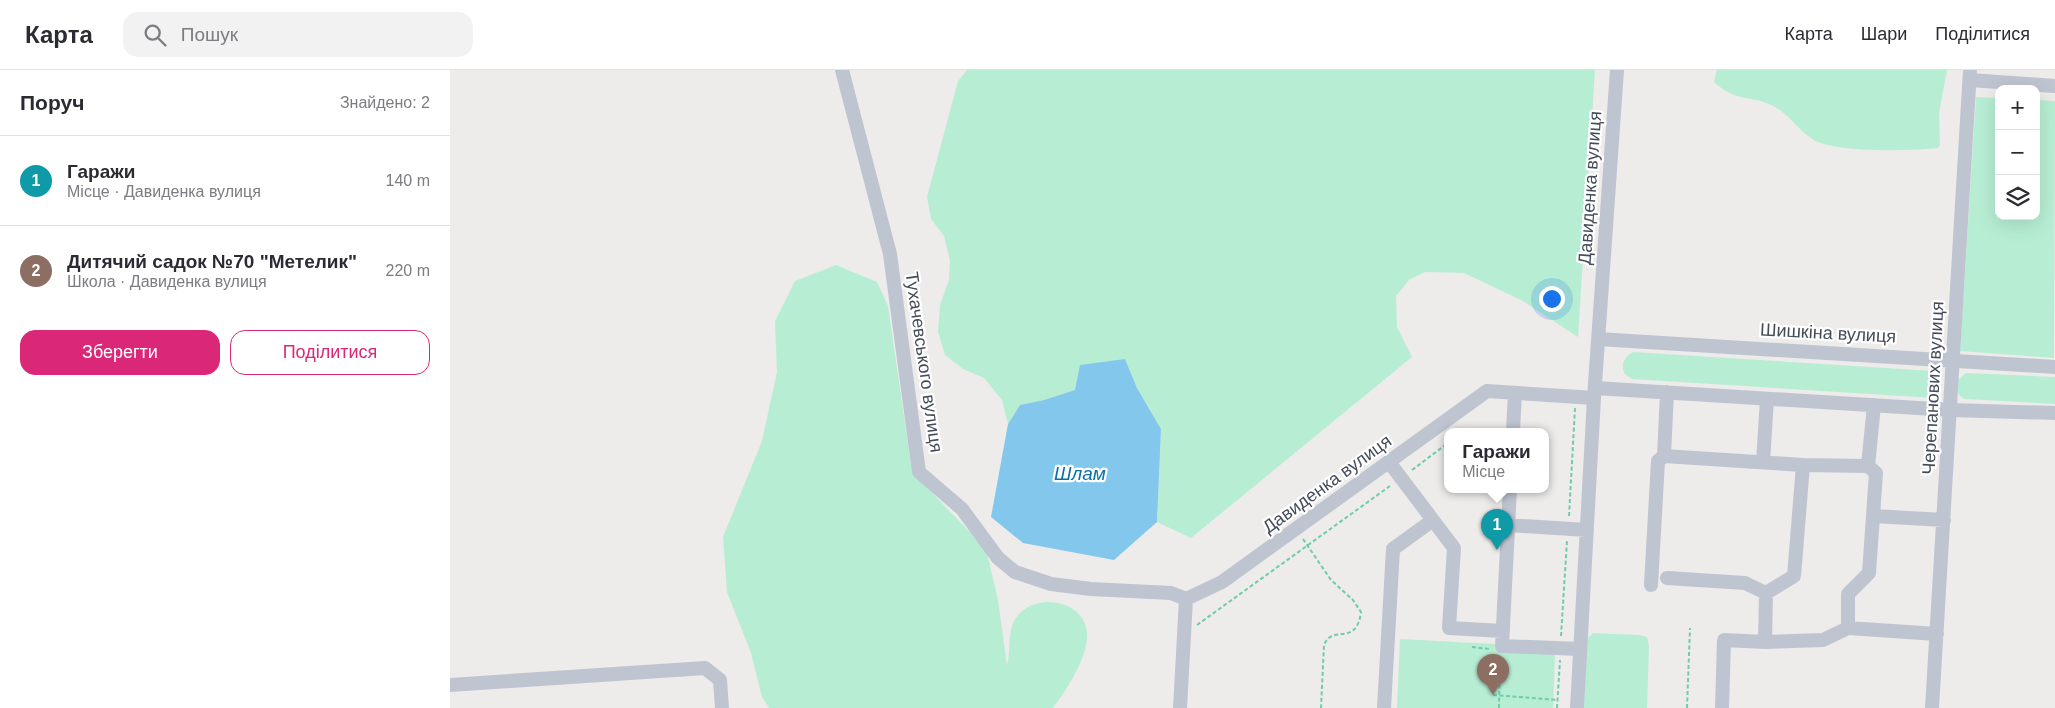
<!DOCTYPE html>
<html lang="uk">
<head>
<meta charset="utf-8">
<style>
  body { margin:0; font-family:Arial,sans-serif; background:#f2f2f3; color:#2b2b33 }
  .controls { position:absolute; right:15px; top:15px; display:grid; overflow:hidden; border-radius:10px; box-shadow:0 5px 20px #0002 }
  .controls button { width:45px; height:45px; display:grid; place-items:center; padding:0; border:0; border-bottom:1px solid #e1e1e2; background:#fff; color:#2b2b33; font:25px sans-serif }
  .you { position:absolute; left:1101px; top:228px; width:18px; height:18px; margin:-12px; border:4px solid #fff; border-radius:50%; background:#1a73e8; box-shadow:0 0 0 8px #1a73e833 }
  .badge { display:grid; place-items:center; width:32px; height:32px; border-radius:50%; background:#db2777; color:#fff; font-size:16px; font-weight:700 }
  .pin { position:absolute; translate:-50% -41px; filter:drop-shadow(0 1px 2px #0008) }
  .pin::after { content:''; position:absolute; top:26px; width:18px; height:15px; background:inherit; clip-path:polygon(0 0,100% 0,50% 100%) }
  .popup { position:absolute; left:994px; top:358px; width:105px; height:65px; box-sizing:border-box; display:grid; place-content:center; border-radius:10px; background:#fff; filter:drop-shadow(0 1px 4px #0005); font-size:16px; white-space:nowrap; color:#7c7c81 }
  .popup b { font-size:19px; color:#2b2b33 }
  .popup::after { content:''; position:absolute; left:50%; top:100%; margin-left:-10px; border:10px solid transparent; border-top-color:#fff }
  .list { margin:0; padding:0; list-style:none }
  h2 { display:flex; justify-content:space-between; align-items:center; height:65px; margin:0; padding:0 20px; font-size:21px }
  h2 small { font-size:16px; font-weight:400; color:#7c7c81 }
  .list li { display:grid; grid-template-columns:32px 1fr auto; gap:15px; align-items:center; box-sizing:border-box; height:90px; padding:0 20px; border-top:1px solid #e1e1e2 }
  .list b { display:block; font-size:19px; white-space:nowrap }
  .list p { margin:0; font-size:16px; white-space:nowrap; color:#7c7c81 }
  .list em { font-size:16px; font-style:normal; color:#7c7c81 }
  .actions { display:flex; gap:10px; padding:15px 20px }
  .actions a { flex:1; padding:11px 0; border:1px solid #db2777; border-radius:15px; text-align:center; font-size:18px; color:#db2777 }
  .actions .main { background:#db2777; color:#fff }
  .icon { flex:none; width:28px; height:28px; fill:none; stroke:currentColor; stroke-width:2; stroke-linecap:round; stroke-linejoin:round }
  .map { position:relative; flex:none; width:1605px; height:638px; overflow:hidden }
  header { display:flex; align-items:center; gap:30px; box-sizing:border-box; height:70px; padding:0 25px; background:#fff; border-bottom:1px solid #e1e1e2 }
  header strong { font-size:24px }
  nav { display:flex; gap:28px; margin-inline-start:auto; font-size:18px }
  .search { width:350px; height:45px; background:#f2f2f3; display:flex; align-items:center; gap:12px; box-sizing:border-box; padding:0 18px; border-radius:15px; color:#7c7c81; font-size:19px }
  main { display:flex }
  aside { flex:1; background:#fff }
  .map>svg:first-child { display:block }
  .green { fill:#b7eed3 }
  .water { fill:#83c8ec }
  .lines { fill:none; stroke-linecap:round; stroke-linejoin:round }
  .path { stroke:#6fccaa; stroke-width:2; stroke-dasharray:4 2.5; stroke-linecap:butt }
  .minor { stroke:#bec5d1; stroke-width:14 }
  .labels { text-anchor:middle; stroke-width:4.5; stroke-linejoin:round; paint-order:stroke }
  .street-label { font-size:18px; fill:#434c58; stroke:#fff }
  .water-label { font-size:19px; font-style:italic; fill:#0a70a5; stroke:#fff }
</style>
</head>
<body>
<header>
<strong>Карта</strong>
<div class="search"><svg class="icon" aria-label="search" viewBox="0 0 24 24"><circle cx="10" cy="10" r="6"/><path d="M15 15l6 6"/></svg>Пошук</div>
<nav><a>Карта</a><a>Шари</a><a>Поділитися</a></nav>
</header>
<main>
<aside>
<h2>Поруч<small>Знайдено: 2</small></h2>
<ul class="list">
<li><span class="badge" style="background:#0f9aa8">1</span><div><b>Гаражи</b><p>Місце · Давиденка вулиця</p></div><em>140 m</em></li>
<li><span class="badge" style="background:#8d6e63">2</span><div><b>Дитячий садок №70 &quot;Метелик&quot;</b><p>Школа · Давиденка вулиця</p></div><em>220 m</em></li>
</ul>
<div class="actions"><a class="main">Зберегти</a><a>Поділитися</a></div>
</aside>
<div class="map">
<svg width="1605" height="638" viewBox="0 0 1605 638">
  <rect width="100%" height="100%" fill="#eeebeb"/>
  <path class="green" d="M 517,0 L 1145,0 L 1128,267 L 1073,231 L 1014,203 L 975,202 L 959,210 L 946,226 L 947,257 L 962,287 L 741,468 L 707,452 L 711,359 L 687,318 L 675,289 L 625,320 L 594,330 L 570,335 L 558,354 L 552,330 L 534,308 L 513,299 L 495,285 L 488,262 L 490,235 L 499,210 L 500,191 L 494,166 L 481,149 L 477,127 L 508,11 Z
    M 1267,0 L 1497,0 L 1489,43 L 1490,75 L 1488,78 C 1461,81 1386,83 1364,70 C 1348,61 1337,41 1319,34 C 1296,25 1286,32 1264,12 Z
    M 1526,27 L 1549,28 L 1549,146 L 1586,146 L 1586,30 L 1605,31 L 1604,288 L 1510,281 Z
    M 386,195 L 427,212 L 438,236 L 462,402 L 536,479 L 548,530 L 557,595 C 561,582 557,564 564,551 C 581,520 634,529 637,562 C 639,586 617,619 603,638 L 319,638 L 312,627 L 301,583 L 277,522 L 273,467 L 312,371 L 327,302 L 325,251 L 345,211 Z
    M 1183,282 L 1484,301 L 1488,315 L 1483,328 L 1182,309 L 1175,304 C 1170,295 1174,287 1183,282 Z
    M 1516,303 L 1605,307 L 1605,334 L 1515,329 C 1506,325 1506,320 1507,311 Z
    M 1143,563 L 1189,565 L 1197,567 L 1199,576 L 1197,638 L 1134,638 L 1136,574 L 1138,568 Z
    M 950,569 L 1044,574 L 1053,580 L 1105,584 L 1103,638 L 947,638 Z"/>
  <path class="water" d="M 675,289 L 687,318 L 711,359 L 707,452 L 664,490 L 573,473 L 541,447 L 558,354 L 570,335 L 594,330 L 625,320 L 630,295 Z"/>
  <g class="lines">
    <path class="path" d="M 962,400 L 998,373
      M 1119,446 L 1125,338
      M 853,469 L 881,510 L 903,530 L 911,542 C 906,578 883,553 874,575 L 871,638
      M 747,555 L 940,416
      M 1111,566 L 1117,471
      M 1022,577 L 1040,579
      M 1043,625 L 1108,630
      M 1049,638 L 1050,588
      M 1107,638 L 1110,590
      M 1237,638 L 1240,558"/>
    <path class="minor" d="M 392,0 L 440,184 L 469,402 L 512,439 L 548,488 L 565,502 L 601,514 L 641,519 L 721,523 L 736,529
      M 1520,10 L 1605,16
      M 1148,269 L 1605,297
      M 1145,318 L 1500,340 L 1605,343
      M 1063,361 L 1065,323
      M 1214,386 L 1217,322
      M 939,392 L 1004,478 L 999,558 L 1053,561
      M 1313,392 L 1317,329
      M 1060,419 L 1052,576 L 1130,579
      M 1423,446 L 1494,450
      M 1058,455 L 1137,460
      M 1217,508 L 1295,513 L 1316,523
      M 1201,515 L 1208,391 L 1214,386 L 1353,395
      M 736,529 L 772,512 L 1037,321 L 1144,328
      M 1398,558 L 1398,524 L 1419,503 L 1426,403 L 1418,396
      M 1315,572 L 1373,570 L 1398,558 L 1487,564
      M 0,615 L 255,598 L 270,610 L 272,638
      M 730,638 L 736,529
      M 934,638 L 943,479 L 983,450
      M 1127,638 L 1144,328 L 1167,0
      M 1272,638 L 1274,570 L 1315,572 L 1316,523 L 1344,506 L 1353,395 L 1418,396 L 1424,335
      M 1482,638 L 1520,0"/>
  </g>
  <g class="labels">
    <g class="street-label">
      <text transform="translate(1140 118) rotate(-86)" y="6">Давиденка вулиця</text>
      <text transform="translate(1378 263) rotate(3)" y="6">Шишкiна вулиця</text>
      <text transform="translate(474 292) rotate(82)" y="6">Тухачевського вулиця</text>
      <text transform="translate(1483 318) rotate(-87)" y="6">Черепанових вулиця</text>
      <text transform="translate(877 414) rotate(-36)" y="6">Давиденка вулиця</text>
    </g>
    <g class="water-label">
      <text x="630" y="410">Шлам</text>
    </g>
  </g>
</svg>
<div class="controls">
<button>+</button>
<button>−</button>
<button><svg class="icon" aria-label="layers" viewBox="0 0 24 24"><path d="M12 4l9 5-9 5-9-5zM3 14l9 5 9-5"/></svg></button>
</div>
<div class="you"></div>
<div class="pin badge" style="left:1047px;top:480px;background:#0f9aa8">1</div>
<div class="popup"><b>Гаражи</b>Місце</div>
<div class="pin badge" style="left:1043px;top:625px;background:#8d6e63">2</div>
</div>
</main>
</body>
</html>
